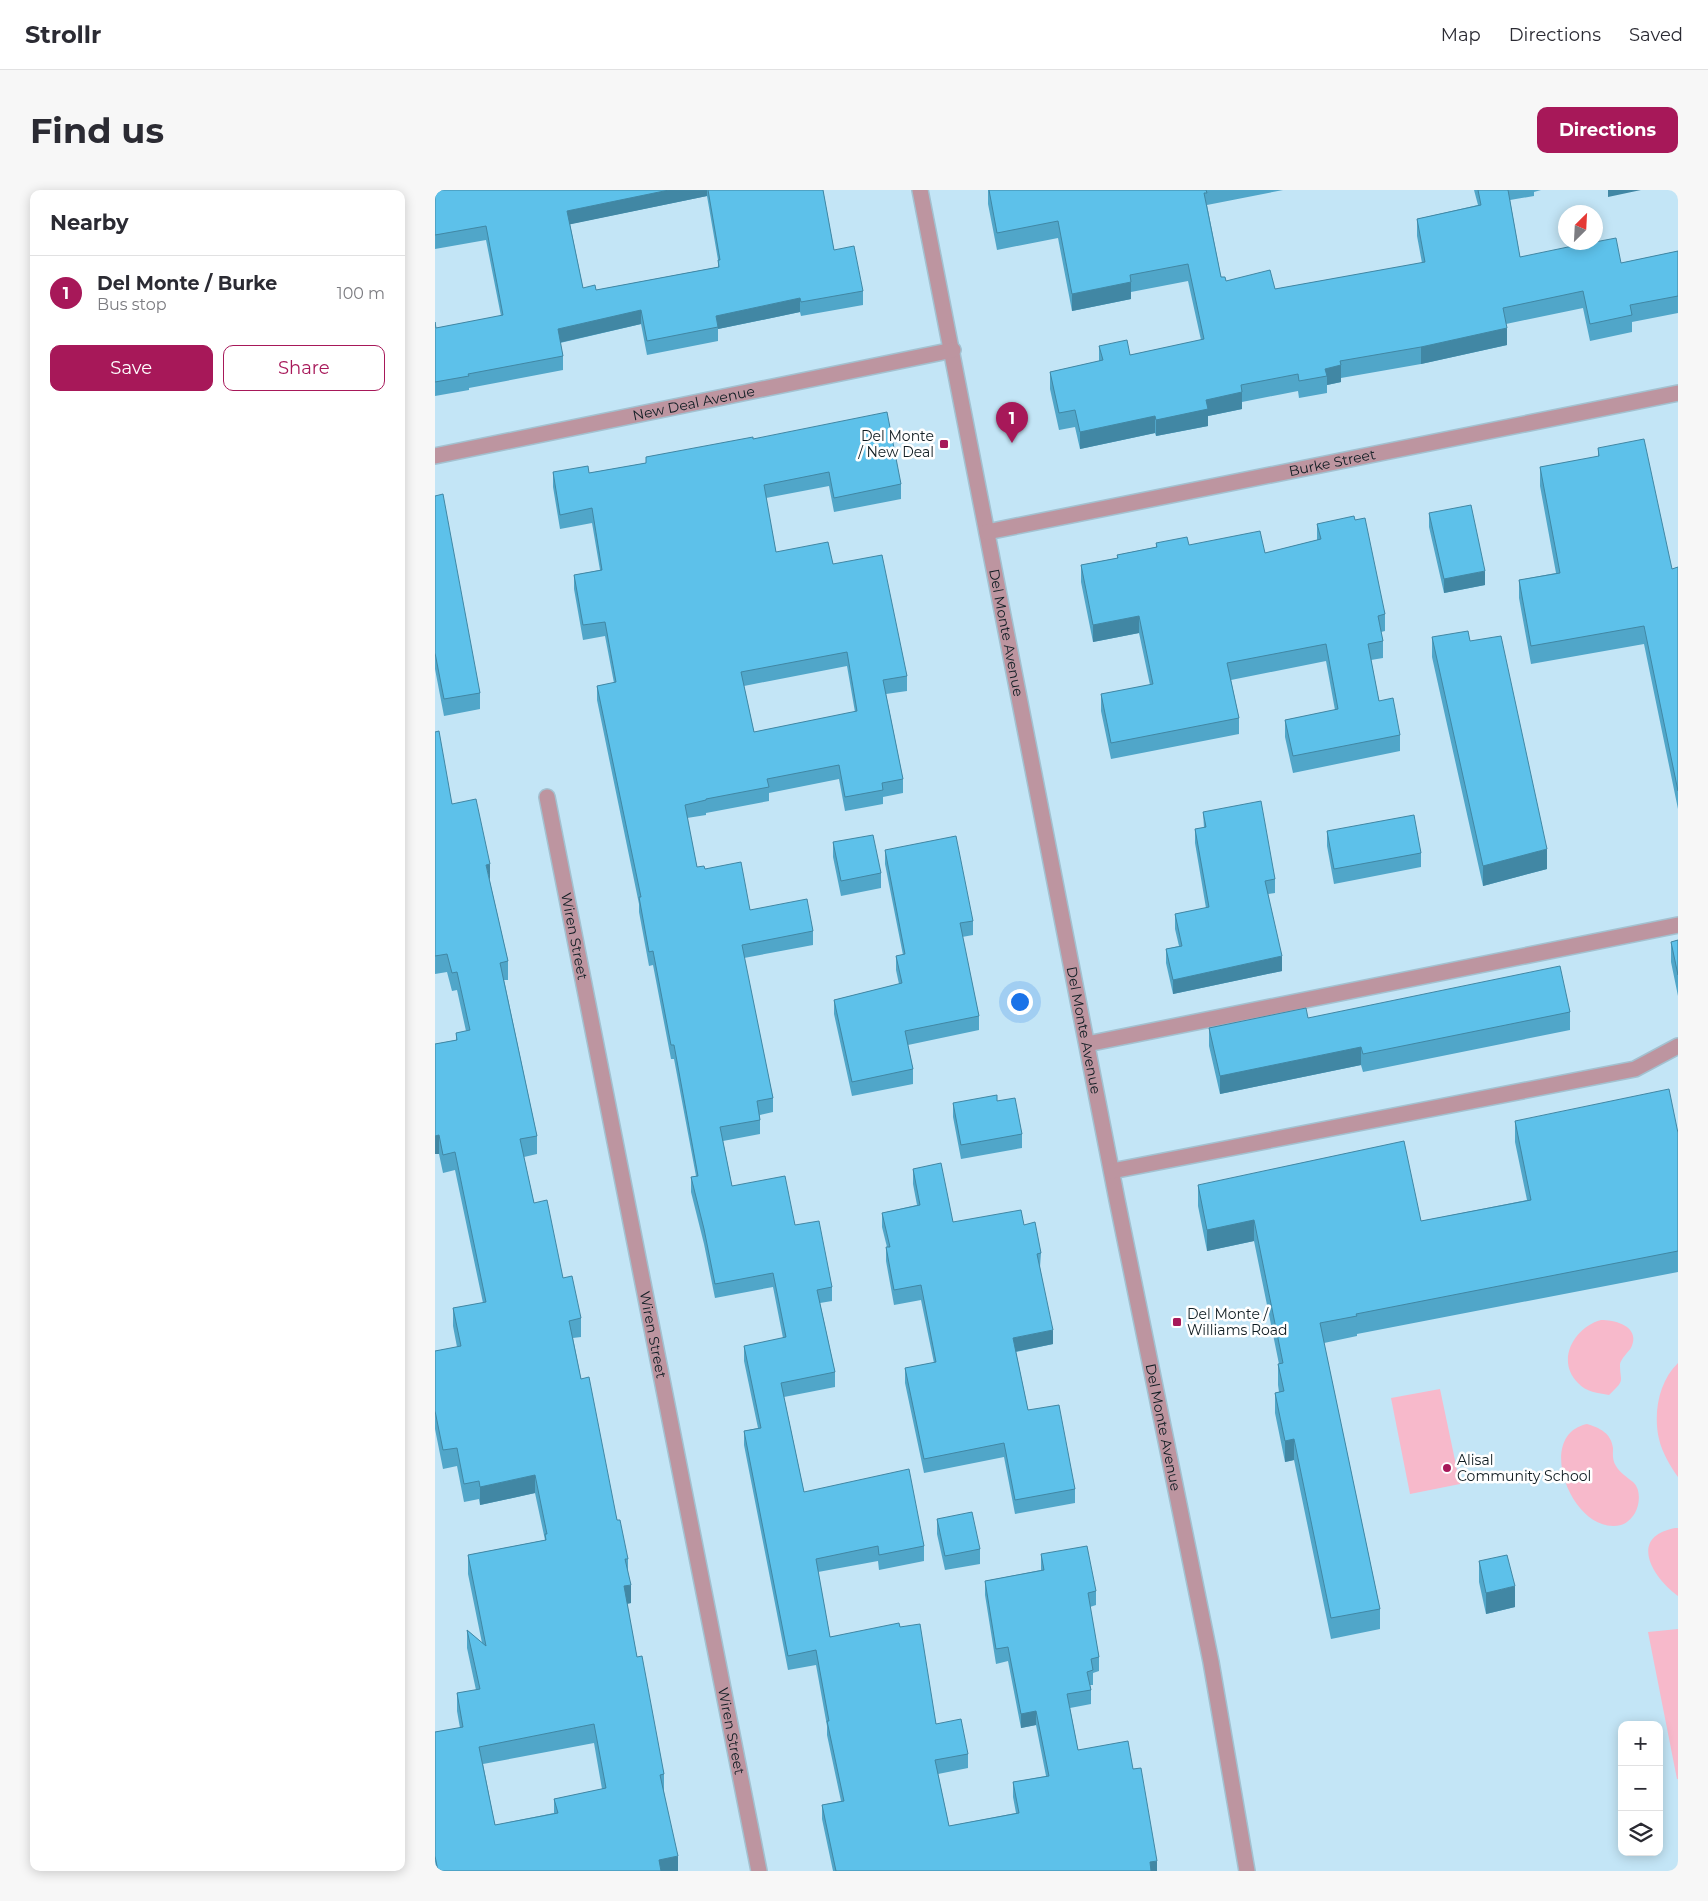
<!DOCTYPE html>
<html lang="en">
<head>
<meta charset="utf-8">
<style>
  body { margin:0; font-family:Montserrat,sans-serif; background:#f7f7f7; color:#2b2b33 }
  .controls { position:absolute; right:15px; bottom:15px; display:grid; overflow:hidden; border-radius:10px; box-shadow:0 2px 12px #0003 }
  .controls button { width:45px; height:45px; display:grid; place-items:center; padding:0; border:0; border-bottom:1px solid #e1e1e2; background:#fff; color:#2b2b33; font:25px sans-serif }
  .compass { position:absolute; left:1123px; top:15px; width:45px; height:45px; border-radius:50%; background:#fff; box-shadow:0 2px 12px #0003; rotate:24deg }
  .you { position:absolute; left:584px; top:811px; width:18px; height:18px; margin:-12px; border:4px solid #fff; border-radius:50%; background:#1a73e8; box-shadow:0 0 0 8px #1a73e833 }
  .badge { display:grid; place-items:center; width:32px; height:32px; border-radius:50%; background:#a71859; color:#fff; font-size:16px; font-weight:700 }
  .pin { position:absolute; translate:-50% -41px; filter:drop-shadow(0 1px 2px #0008) }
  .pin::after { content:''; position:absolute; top:26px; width:18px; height:15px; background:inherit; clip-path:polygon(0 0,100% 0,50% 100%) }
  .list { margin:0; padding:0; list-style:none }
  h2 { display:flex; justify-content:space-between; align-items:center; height:65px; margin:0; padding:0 20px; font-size:21px }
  h2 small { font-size:16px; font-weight:400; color:#7c7c81 }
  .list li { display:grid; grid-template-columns:32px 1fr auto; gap:15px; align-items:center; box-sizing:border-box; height:75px; padding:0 20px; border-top:1px solid #e1e1e2 }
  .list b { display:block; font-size:19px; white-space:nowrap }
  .list p { margin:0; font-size:16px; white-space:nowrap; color:#7c7c81 }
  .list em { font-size:16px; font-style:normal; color:#7c7c81 }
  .actions { display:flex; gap:10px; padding:15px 20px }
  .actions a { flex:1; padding:11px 0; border:1px solid #a71859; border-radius:10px; text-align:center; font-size:18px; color:#a71859 }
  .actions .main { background:#a71859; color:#fff }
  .icon { flex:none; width:28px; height:28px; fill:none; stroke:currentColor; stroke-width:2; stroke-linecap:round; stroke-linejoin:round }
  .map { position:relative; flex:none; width:1243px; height:1681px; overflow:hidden; border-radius:10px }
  header { display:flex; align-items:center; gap:30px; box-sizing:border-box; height:70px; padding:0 25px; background:#fff; border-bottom:1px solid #e1e1e2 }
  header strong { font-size:24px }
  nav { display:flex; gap:28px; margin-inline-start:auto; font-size:18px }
  .intro { display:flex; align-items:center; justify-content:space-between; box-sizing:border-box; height:120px; padding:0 30px }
  h1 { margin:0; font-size:35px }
  .button { padding:12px 22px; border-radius:10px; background:#a71859; color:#fff; font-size:18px; font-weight:700 }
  main { display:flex; gap:30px; padding:0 30px }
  aside { flex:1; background:#fff; border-radius:10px; box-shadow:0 2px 12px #0003 }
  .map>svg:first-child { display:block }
  .green { fill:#f7b9cb }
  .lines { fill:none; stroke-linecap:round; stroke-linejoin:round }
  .minor-casing { stroke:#a3c1d0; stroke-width:18 }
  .minor { stroke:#bd95a0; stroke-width:15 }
  .wall { fill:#50a6c9; fill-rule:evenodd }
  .shaded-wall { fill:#4187a4 }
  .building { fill:#5dc1ea; stroke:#4187a4; fill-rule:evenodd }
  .poi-dot { fill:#a71859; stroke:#fff; stroke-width:2 }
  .labels { text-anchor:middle; stroke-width:5; stroke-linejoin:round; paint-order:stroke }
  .street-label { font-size:14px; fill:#0f1c22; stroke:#fff }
  .poi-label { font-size:14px; fill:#0f1c22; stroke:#fff; text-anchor:start }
</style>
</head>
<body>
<header>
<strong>Strollr</strong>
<nav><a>Map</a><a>Directions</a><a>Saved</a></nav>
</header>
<div class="intro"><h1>Find us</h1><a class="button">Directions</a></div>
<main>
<aside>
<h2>Nearby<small></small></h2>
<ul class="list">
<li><span class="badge">1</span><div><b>Del Monte / Burke</b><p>Bus stop</p></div><em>100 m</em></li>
</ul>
<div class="actions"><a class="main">Save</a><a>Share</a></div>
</aside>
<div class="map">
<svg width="1243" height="1681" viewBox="0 0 1243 1681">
  <rect width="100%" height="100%" fill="#c3e5f6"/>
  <path class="green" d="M 1166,1130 C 1182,1130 1206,1137 1196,1158 C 1193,1162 1186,1169 1185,1174 C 1185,1193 1191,1189 1174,1205 C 1163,1203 1151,1202 1143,1193 C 1120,1170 1140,1137 1166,1130 Z
    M 1243,1173 L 1243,1287 C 1235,1276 1227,1262 1224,1249 C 1218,1223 1224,1191 1243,1173 Z
    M 1005,1199 L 1025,1294 L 975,1304 L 956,1208 Z
    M 1152,1234 C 1165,1238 1176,1243 1178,1258 C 1178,1264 1177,1270 1181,1276 C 1185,1283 1192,1287 1198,1292 C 1206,1299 1205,1314 1200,1323 C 1196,1329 1192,1333 1186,1335 C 1138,1347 1098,1245 1152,1234 Z
    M 1240,1338 L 1243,1338 L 1243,1406 C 1217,1387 1193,1347 1240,1338 Z
    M 1243,1439 L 1243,1589 L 1242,1589 L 1213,1442 Z"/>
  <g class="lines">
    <g class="minor-casing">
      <g id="minor">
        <path id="s1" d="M 485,0 L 682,1010 L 776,1472 L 812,1681"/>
        <path id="s2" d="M 0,266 L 518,160"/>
        <path id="s3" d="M 552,342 L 1243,203"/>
        <path id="s4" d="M 112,607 L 324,1681"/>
        <path d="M 652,854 L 1243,735"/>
        <path d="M 677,981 L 1200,879 L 1243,856"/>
      </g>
    </g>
    <use href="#minor" class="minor"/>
  </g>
  <path class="wall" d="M 0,0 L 388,0 L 399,60 L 428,101 L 428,115 L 366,126 L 365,122 L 283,139 L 283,151 L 212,165 L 206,134 L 125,153 L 128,166 L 128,180 L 34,198 L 34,200 L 0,206 L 0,132 L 1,138 L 66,126 L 51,50 L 0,59 ZM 272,6 L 283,70 L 283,77 L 161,100 L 148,98 L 135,34 Z
    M 553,0 L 848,0 L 772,15 L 786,87 L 791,91 L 840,99 L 987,73 L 982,46 L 982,29 L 1043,15 L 1039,0 L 1106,0 L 1099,2 L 1099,6 L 1075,10 L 1085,67 L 1186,73 L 1243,61 L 1243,123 L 1197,132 L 1197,142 L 1155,151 L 1148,118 L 1071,134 L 1072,155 L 986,174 L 906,188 L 906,192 L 892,195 L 892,203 L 864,208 L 863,201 L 807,212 L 807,219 L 773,226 L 773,236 L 721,246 L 720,243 L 645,259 L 640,237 L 624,240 L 615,199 L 615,182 L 664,171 L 664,156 L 695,165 L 766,150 L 753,91 L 696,102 L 696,109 L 637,121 L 623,48 L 562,60 L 553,14 Z
    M 318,249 L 466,294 L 466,309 L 399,322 L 394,296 L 331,308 L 341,362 L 398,374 L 472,486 L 472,501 L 451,504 L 468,589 L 468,603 L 448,607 L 448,614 L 410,621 L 404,589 L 334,603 L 334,611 L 271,623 L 271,625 L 252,628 L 262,677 L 270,679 L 315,720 L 378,741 L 378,755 L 309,768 L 338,908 L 338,922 L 325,925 L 325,944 L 288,951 L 297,996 L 360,1035 L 397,1097 L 397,1111 L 385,1113 L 400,1182 L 400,1197 L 349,1207 L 369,1302 L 489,1356 L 489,1371 L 444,1380 L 443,1371 L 383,1382 L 395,1447 L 465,1437 L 501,1534 L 533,1564 L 533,1578 L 503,1584 L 514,1636 L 581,1623 L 578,1607 L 578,1592 L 611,1586 L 601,1535 L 586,1538 L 573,1471 L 561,1474 L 550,1405 L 550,1391 L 606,1380 L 606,1364 L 661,1401 L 661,1415 L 655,1417 L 664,1467 L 664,1481 L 658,1483 L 658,1495 L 655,1495 L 656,1500 L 656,1514 L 635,1518 L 643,1560 L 698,1579 L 722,1681 L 398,1681 L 387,1629 L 387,1615 L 406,1611 L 392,1545 L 392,1536 L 381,1475 L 353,1480 L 309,1255 L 309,1241 L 323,1238 L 309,1171 L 309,1156 L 348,1148 L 338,1097 L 280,1108 L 269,1054 L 256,1002 L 256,987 L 261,986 L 239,869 L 236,869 L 218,775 L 214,776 L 204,722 L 204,714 L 162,510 L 162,496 L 179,493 L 170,446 L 148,450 L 139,399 L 139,385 L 165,380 L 157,333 L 125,339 L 118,297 L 118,282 L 154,283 L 211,273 L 211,267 ZM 412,476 L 420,522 L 319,542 L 309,496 Z
    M 1163,258 L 1237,379 L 1243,377 L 1243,619 L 1209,454 L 1096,474 L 1084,408 L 1084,390 L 1121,383 L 1105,296 L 1105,277 L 1163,267 Z
    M 0,306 L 45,503 L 45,519 L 9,526 L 0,479 Z
    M 994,323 L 1050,395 L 1009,403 L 994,337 Z
    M 920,330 L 950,424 L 950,441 L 946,442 L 948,451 L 948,468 L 936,470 L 944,511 L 965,545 L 965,561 L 858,583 L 850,547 L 850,530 L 900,520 L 891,471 L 796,490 L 804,528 L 804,544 L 676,569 L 666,521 L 666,504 L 715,495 L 704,443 L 658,452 L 646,392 L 646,375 L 682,368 L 682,365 L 721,357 L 721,353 L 830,363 L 882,350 L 882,334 Z
    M 997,447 L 1112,679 L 1048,696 L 997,467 Z
    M 0,542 L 17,614 L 55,692 L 73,771 L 73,790 L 69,790 L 102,946 L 102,964 L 89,967 L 99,1013 L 128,1088 L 146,1128 L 146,1147 L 138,1148 L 146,1189 L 182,1330 L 193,1369 L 193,1384 L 196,1413 L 192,1414 L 202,1467 L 229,1584 L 229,1602 L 243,1681 L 0,1681 L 0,1542 L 25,1538 L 22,1521 L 22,1503 L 41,1500 L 32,1458 L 32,1440 L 47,1453 L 33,1384 L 33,1365 L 110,1350 L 100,1303 L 45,1315 L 44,1309 L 29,1312 L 22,1276 L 8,1279 L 0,1239 L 0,1161 L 22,1157 L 18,1136 L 18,1118 L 48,1113 L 20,980 L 8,983 L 4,964 L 0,964 L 0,854 L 21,850 L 21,843 L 31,841 L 22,800 L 17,801 L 12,782 L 0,784 ZM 159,1553 L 167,1599 L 119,1609 L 119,1623 L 60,1635 L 48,1574 Z
    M 768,622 L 840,689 L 840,703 L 833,704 L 847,781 L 738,804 L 731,773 L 731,759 L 744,756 L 740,739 L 740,724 L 771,718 L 760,653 L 760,639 L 769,638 Z
    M 892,641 L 986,663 L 986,677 L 899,694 L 892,656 Z
    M 398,652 L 446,683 L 446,698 L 406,706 L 398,667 Z
    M 450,660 L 538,731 L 538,745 L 527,747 L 544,826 L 544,840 L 473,855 L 478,879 L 478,894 L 417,906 L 399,824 L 399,810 L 464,794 L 461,780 L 461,766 L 468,765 L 450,674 Z
    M 1243,750 L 1243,806 L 1236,772 L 1236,752 Z
    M 1135,822 L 1135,840 L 928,882 L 926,875 L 785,904 L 774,856 L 774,838 L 873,828 Z
    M 562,911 L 587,944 L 587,958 L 526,969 L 518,927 L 518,913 Z
    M 1080,931 L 1243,943 L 1243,1082 L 922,1144 L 922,1146 L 889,1153 L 945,1419 L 945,1439 L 896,1449 L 859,1270 L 850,1272 L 840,1223 L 840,1203 L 844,1202 L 843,1195 L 843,1174 L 844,1174 L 819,1051 L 772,1061 L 763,1016 L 763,995 L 986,1031 L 1092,1010 L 1080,952 Z
    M 478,979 L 518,1032 L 589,1035 L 606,1063 L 605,1077 L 618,1154 L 581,1162 L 593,1220 L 640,1299 L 640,1313 L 580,1324 L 569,1267 L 489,1283 L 470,1193 L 470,1178 L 499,1173 L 486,1110 L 459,1115 L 451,1071 L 451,1057 L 452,1057 L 447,1037 L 447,1023 L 482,1015 L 478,994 Z
    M 502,1329 L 545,1359 L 545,1374 L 510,1380 L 502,1344 Z
    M 1044,1371 L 1080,1417 L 1051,1424 L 1044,1392 Z"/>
  <path class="shaded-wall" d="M 234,0 L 272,0 L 272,6 L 132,35 L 132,21 Z
    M 1173,0 L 1206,0 L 1173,7 Z
    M 696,92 L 696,109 L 637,121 L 637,104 Z
    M 365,108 L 365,122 L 283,139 L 281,126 Z
    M 206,120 L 206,134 L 123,153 L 123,139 Z
    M 1072,138 L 1072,155 L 986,174 L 986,157 Z
    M 906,175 L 906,192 L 892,195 L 892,186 L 890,179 Z
    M 807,202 L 807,219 L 773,226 L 773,236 L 721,246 L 721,230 L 771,210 Z
    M 720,226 L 720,243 L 645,259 L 645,242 Z
    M 1050,381 L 1050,395 L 1009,403 L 1009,389 Z
    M 704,426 L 704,443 L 658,452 L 658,435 Z
    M 1112,659 L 1112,679 L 1048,696 L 1048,676 Z
    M 55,674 L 55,692 L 51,675 Z
    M 847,766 L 847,781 L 738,804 L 738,790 Z
    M 926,857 L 926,875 L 785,904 L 785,886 Z
    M 4,945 L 4,964 L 0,964 L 0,946 Z
    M 819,1030 L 819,1051 L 772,1061 L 772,1040 Z
    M 618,1140 L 618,1154 L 578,1162 L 578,1148 Z
    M 859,1249 L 859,1270 L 850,1272 L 850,1251 Z
    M 100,1285 L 100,1303 L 45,1315 L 45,1297 Z
    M 196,1395 L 196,1413 L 189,1414 L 189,1396 Z
    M 1080,1396 L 1080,1417 L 1051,1424 L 1051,1403 Z
    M 601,1521 L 601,1535 L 586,1538 L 586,1524 Z
    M 243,1666 L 243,1681 L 224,1681 L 224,1670 Z
    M 722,1671 L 722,1681 L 715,1681 L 715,1672 Z"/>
  <path class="building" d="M 0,0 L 234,0 L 132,21 L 148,98 L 160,95 L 161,100 L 284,77 L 283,70 L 285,70 L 273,0 L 388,0 L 399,60 L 419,56 L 428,101 L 366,112 L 365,108 L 281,126 L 283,137 L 212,151 L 206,120 L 123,139 L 128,166 L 33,184 L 34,186 L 0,192 L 0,132 L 1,138 L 68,125 L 51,36 L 0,45 Z
    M 554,0 L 771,0 L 772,3 L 769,3 L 786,87 L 790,87 L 791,91 L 835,80 L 840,99 L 990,72 L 982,29 L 1046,15 L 1043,0 L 1073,0 L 1085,67 L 1157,52 L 1160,52 L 1181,48 L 1186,73 L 1243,61 L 1243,106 L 1195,115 L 1197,125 L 1155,134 L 1148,101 L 1068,118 L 1072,138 L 986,157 L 905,171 L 906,175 L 890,179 L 892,186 L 864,191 L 863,184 L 806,195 L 807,202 L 771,210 L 773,219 L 721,230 L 720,226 L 645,242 L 640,220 L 624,223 L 615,182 L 668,170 L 664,156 L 692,150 L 695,165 L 769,149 L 753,74 L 695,85 L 696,92 L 637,104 L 623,31 L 562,43 Z
    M 452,222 L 466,294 L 399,308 L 394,282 L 329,295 L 341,362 L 393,352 L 398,374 L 447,365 L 472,486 L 448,490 L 468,589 L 447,593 L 448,600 L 410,607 L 404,575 L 332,589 L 334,597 L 271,609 L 271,610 L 250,615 L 262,677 L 269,676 L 270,679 L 306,672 L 315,720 L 372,709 L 378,741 L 307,755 L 338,908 L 322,911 L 325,930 L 285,937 L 297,996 L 350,986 L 360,1035 L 384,1031 L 397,1097 L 382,1100 L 400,1182 L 346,1193 L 369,1302 L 474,1279 L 489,1356 L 444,1365 L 443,1356 L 381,1369 L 395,1447 L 464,1433 L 465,1437 L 485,1434 L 501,1534 L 526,1529 L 533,1564 L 500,1570 L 514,1636 L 584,1623 L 578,1592 L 614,1586 L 601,1521 L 586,1524 L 573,1457 L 561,1459 L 550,1391 L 609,1380 L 606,1364 L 652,1356 L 661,1401 L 653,1403 L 664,1467 L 656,1469 L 658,1480 L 652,1482 L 656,1500 L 632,1504 L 643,1560 L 693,1551 L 698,1579 L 706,1578 L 722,1671 L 715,1672 L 716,1681 L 401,1681 L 387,1615 L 409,1611 L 392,1531 L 394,1531 L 381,1460 L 353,1466 L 309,1241 L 326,1238 L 309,1156 L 351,1147 L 338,1083 L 280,1094 L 269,1039 L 256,987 L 263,986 L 239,855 L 236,855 L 218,761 L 214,762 L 204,707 L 206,707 L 162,496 L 181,492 L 170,432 L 148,435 L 139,385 L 167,380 L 157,318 L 125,325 L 118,282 L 153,276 L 154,283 L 211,273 L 211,267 L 318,247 L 318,249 ZM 412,462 L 422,521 L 319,542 L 306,482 Z
    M 1209,249 L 1237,379 L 1243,377 L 1243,601 L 1209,436 L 1096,456 L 1084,390 L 1125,383 L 1105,277 L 1164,266 L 1163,258 Z
    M 8,304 L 45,503 L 9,509 L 0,463 L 0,306 Z
    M 1036,315 L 1050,381 L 1009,389 L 994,323 Z
    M 919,326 L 920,330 L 930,328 L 950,424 L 943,426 L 948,451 L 933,454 L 944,511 L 958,508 L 965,545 L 858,566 L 850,530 L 903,519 L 891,454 L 792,473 L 804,528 L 676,553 L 666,504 L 718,494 L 704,426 L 658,435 L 646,375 L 683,368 L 682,365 L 722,357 L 721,353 L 752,347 L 754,355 L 825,341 L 830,363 L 886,349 L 882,334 Z
    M 1033,441 L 1035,451 L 1066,446 L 1112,659 L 1048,676 L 997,447 Z
    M 4,541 L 17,614 L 41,609 L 55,674 L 51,675 L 73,771 L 65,773 L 102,946 L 85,949 L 99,1013 L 112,1010 L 128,1088 L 137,1086 L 146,1128 L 134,1131 L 146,1189 L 154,1187 L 182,1330 L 185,1330 L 193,1369 L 190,1369 L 196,1395 L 189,1396 L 202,1467 L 207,1466 L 229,1584 L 225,1585 L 243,1666 L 224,1670 L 226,1681 L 3,1681 L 0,1666 L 0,1542 L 28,1537 L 22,1503 L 45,1499 L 32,1440 L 51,1456 L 33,1365 L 111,1350 L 110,1344 L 112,1344 L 100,1285 L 45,1297 L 44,1291 L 29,1294 L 22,1258 L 8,1260 L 0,1221 L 0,1161 L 26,1156 L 18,1118 L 51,1112 L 20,962 L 8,965 L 4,945 L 0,946 L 0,854 L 22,850 L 21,843 L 35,840 L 22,782 L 17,783 L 12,764 L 0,766 L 0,542 ZM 159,1534 L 171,1598 L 119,1609 L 123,1623 L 60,1635 L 44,1557 Z
    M 826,611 L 840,689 L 830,691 L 847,766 L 738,790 L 731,759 L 747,756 L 740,724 L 774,717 L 760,639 L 771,637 L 768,622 Z
    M 979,625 L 986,663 L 899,679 L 892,641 Z
    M 438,645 L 446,683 L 406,691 L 398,652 Z
    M 521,646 L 538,731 L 525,733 L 544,826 L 470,841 L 478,879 L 417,892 L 399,810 L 467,793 L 461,766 L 470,764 L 450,660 Z
    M 1243,750 L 1243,785 L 1236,752 Z
    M 1125,776 L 1135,822 L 928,864 L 926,857 L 785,886 L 774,838 L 871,818 L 873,828 Z
    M 1234,899 L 1243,943 L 1243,1061 L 921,1124 L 922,1126 L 885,1133 L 945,1419 L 896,1428 L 859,1249 L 850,1251 L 840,1203 L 849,1201 L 843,1174 L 848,1173 L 819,1030 L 772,1040 L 763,995 L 969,951 L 986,1031 L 1096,1010 L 1080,931 Z
    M 562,905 L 562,911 L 580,908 L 587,944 L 526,955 L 518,913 Z
    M 506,973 L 518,1032 L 586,1020 L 589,1035 L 600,1032 L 606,1063 L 602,1064 L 618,1140 L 578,1148 L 593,1220 L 624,1215 L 640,1299 L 580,1310 L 569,1253 L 489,1269 L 470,1178 L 501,1172 L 486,1095 L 459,1100 L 451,1057 L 455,1057 L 447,1023 L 485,1015 L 478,979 Z
    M 537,1322 L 545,1359 L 510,1366 L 502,1329 Z
    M 1072,1365 L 1080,1396 L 1051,1403 L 1044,1371 Z"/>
  <g class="poi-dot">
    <rect x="504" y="249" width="10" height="10" rx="2.5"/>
    <rect x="737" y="1127" width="10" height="10" rx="2.5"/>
    <circle cx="1012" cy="1278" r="5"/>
  </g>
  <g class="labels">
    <g class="street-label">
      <text dy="5" stroke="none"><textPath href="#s2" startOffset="264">New Deal Avenue</textPath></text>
      <text dy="5" stroke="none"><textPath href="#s3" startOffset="352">Burke Street</textPath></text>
      <text dy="5" stroke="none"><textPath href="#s1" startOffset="451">Del Monte Avenue</textPath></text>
      <text dy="5" stroke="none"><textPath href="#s4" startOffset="142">Wiren Street</textPath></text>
      <text dy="5" stroke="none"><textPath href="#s1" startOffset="856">Del Monte Avenue</textPath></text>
      <text dy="5" stroke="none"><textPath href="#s4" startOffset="548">Wiren Street</textPath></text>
      <text dy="5" stroke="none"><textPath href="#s1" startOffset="1261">Del Monte Avenue</textPath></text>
      <text dy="5" stroke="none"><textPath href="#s4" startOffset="952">Wiren Street</textPath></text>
    </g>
    <g class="poi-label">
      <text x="499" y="251" text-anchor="end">Del Monte<tspan x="499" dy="16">/ New Deal</tspan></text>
      <text x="752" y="1129">Del Monte /<tspan x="752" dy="16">Williams Road</tspan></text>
      <text x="1022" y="1275">Alisal<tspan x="1022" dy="16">Community School</tspan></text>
    </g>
  </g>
</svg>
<div class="controls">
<button>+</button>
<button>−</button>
<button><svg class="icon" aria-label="layers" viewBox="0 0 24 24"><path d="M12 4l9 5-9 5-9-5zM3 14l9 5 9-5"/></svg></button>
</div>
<svg class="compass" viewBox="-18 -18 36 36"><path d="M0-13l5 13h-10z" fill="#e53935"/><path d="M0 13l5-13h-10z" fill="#7c7c81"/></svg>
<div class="you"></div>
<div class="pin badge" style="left:577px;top:253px">1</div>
</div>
</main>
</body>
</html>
